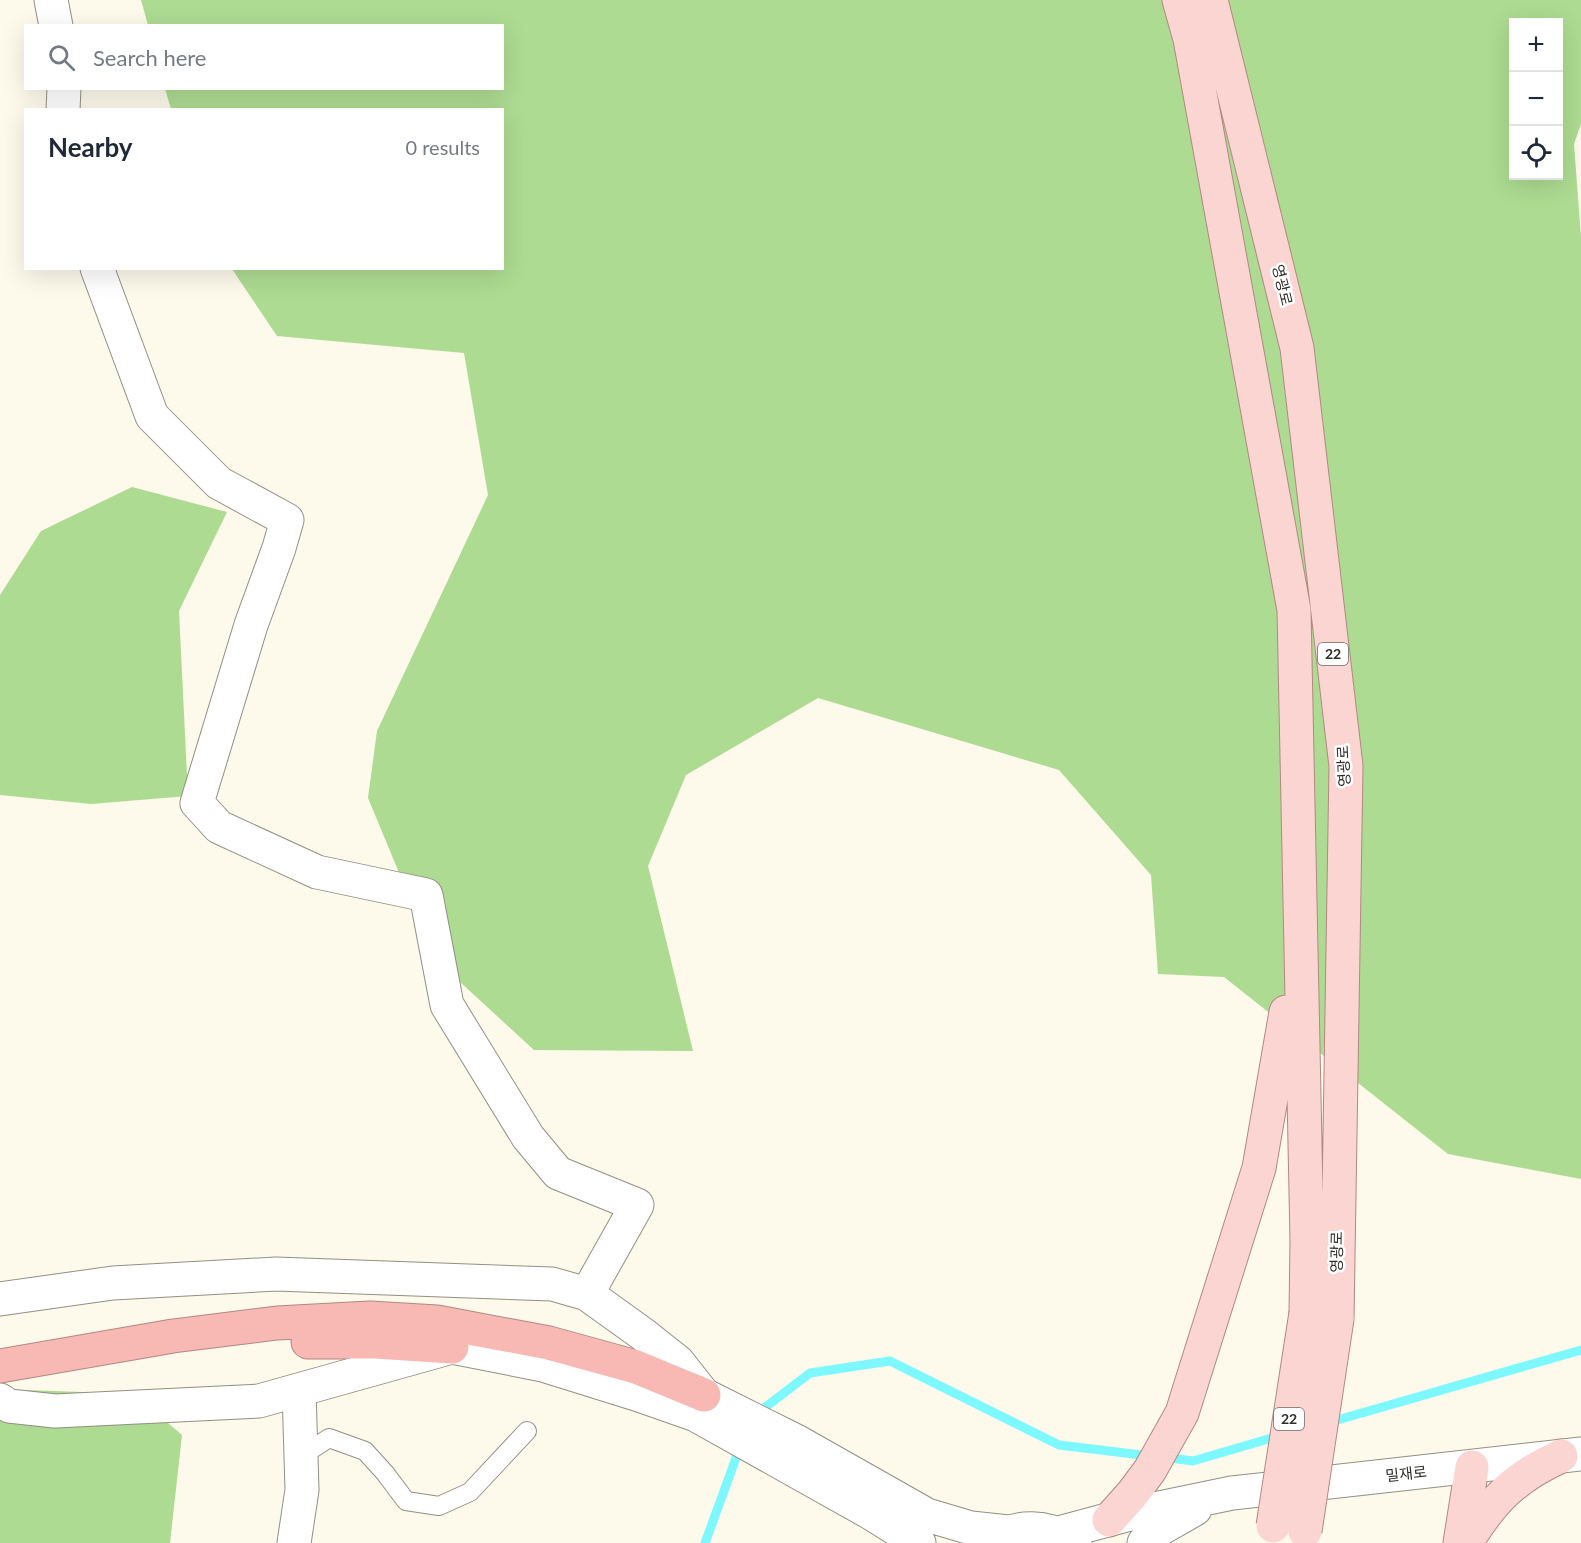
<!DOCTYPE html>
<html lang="en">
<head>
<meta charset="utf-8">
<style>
  body { margin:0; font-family:Lato,"Noto Sans KR",sans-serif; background:#f2f2f3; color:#1f2937 }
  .controls { position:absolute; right:18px; top:18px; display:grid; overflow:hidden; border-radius:0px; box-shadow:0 6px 24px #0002 }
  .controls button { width:54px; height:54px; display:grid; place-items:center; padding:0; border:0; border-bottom:2px solid #e0e1e3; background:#fff; color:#1f2937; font:30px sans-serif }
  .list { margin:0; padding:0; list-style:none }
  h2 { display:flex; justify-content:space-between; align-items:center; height:78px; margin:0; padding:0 24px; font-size:26px }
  h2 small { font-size:20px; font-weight:400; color:#747a83 }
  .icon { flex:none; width:33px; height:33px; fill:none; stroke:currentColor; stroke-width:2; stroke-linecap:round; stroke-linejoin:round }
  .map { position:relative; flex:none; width:1581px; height:1543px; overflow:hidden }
  .search { position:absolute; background:#fff; box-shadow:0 6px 24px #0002; left:24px; top:24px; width:480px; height:66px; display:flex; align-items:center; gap:15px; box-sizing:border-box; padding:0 21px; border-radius:0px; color:#747a83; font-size:22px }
  .panel { position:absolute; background:#fff; box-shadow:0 6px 24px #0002; left:24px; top:108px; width:480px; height:162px; border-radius:0px }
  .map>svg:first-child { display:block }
  .forest { fill:#addb91; fill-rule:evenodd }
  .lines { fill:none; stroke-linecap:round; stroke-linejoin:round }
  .stream { stroke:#7ef8ff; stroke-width:9 }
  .lane-casing { stroke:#938f83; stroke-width:20 }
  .street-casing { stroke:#938f83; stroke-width:35 }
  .secondary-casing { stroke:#938f83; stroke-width:35 }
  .primary-casing { stroke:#b28883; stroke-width:35 }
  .highway-casing { stroke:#b28883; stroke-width:35 }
  .lane { stroke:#fff; stroke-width:18 }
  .street { stroke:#fff; stroke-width:33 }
  .secondary { stroke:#fff; stroke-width:33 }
  .primary { stroke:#fbd5d2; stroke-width:33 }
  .highway { stroke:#f8b9b4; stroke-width:33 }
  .primary-bridge-casing { stroke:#b28883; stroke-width:35; stroke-linecap:butt }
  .primary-bridge { stroke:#fbd5d2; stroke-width:33 }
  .labels { text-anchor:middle; stroke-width:5; stroke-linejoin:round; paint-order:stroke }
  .shield { fill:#fff; stroke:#6d6d69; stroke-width:1.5 }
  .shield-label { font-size:14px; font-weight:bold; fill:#2f2e29 }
  .street-label { font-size:15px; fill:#2f2e29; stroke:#fff }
</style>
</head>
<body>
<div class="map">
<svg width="1581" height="1543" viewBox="0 0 1581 1543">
  <rect width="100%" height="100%" fill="#fdf9eb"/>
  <path class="forest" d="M 141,0 L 1581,0 L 1581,124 L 1574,144 L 1581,237 L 1581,1179 L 1448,1154 L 1224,977 L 1158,974 L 1151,875 L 1059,770 L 818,698 L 686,775 L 648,866 L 693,1051 L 534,1050 L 435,959 L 368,798 L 377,731 L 488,495 L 464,353 L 277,336 L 232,269 L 502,268 L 502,110 L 171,109 L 165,89 L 502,88 L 502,26 L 148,25 ZM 1514,22 L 1558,22 L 1558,176 L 1514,176 Z
    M 132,487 L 227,512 L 179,611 L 188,796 L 91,804 L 0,795 L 0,595 L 41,531 Z
    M 0,1389 L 134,1394 L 182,1435 L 170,1543 L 0,1543 Z"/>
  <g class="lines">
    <path class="stream" d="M 758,1417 L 763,1409 L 810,1373 L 890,1361 L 1059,1445 L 1150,1456
      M 1327,1423 L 1581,1350
      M 1164,1457 L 1193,1461 L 1282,1435
      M 705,1543 L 740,1447"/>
    <g class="lane-casing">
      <path id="lane" d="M 300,1457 L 329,1438 L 365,1451 L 385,1473 L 406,1501 L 439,1506 L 470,1492 L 527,1431"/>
    </g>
    <g class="street-casing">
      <path id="street" d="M 51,0 L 56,26
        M 63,110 L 64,88
        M 97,268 L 152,416 L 219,483 L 287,520 L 279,548 L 251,625 L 197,803 L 219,827 L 317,872 L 426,895 L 447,1005 L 528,1137 L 558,1173 L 637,1205 L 587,1294
        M 0,1299 L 113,1283 L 276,1274 L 552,1284 L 587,1294 L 644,1335 L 678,1362 L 704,1395 L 798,1442 L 927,1515 L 971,1528 L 1008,1532
        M 0,1400 L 9,1406 L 55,1411 L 259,1401 L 452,1347 L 543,1365 L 636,1394 L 696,1415 L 869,1512 L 919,1543
        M 294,1543 L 302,1490 L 299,1390"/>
    </g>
    <g class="secondary-casing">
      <path id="secondary" d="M 1059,1533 L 1126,1515 L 1232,1493 L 1581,1454
        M 990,1543 C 1016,1523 1048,1525 1075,1543
        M 1144,1543 L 1160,1529 L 1195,1509"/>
    </g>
    <g class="primary-casing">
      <path id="primary" d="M 1179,0 L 1190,39 L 1294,610 L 1307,1241 L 1306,1313
        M 1211,0 L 1297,348 L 1346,766 L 1337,1319
        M 1109,1520 L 1133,1493 L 1150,1470 L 1182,1413 L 1259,1168 L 1286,1012
        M 1460,1543 L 1472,1467
        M 1466,1543 C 1492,1500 1515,1477 1561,1456"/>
    </g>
    <g class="highway-casing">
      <path id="highway" d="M 308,1342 L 376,1342 L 452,1347
        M 0,1366 L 173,1336 L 277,1323 L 370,1318 L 437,1322 L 549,1343 L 636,1367 L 704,1395"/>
    </g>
    <use href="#lane" class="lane"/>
    <use href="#street" class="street"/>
    <use href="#secondary" class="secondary"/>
    <use href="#primary" class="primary"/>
    <use href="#highway" class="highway"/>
    <g class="primary-bridge-casing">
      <path id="primary-bridge" d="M 1273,1526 L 1306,1313
        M 1305,1531 L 1337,1319"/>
    </g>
    <use href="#primary-bridge" class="primary-bridge"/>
  </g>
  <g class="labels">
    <g class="shield">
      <rect x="1318" y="643" width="30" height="22" rx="4.5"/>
      <rect x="1274" y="1408" width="30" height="22" rx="4.5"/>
    </g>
    <g class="shield-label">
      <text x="1333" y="659">22</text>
      <text x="1289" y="1424">22</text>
    </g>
    <g class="street-label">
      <text transform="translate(1282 285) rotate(76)" y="5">영광로</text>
      <text transform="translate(1344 766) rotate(-93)" y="5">영광로</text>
      <text transform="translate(1337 1252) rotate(-89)" y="5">영광로</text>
      <text transform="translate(1406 1474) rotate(-6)" y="5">밀재로</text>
    </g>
  </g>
</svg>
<div class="controls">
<button>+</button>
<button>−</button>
<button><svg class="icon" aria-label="locate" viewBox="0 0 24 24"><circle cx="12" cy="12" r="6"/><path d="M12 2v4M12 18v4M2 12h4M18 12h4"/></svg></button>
</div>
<div class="search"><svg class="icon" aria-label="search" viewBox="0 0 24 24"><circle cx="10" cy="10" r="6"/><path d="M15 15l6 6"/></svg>Search here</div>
<section class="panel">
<h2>Nearby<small>0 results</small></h2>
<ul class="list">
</ul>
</section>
</div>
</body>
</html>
